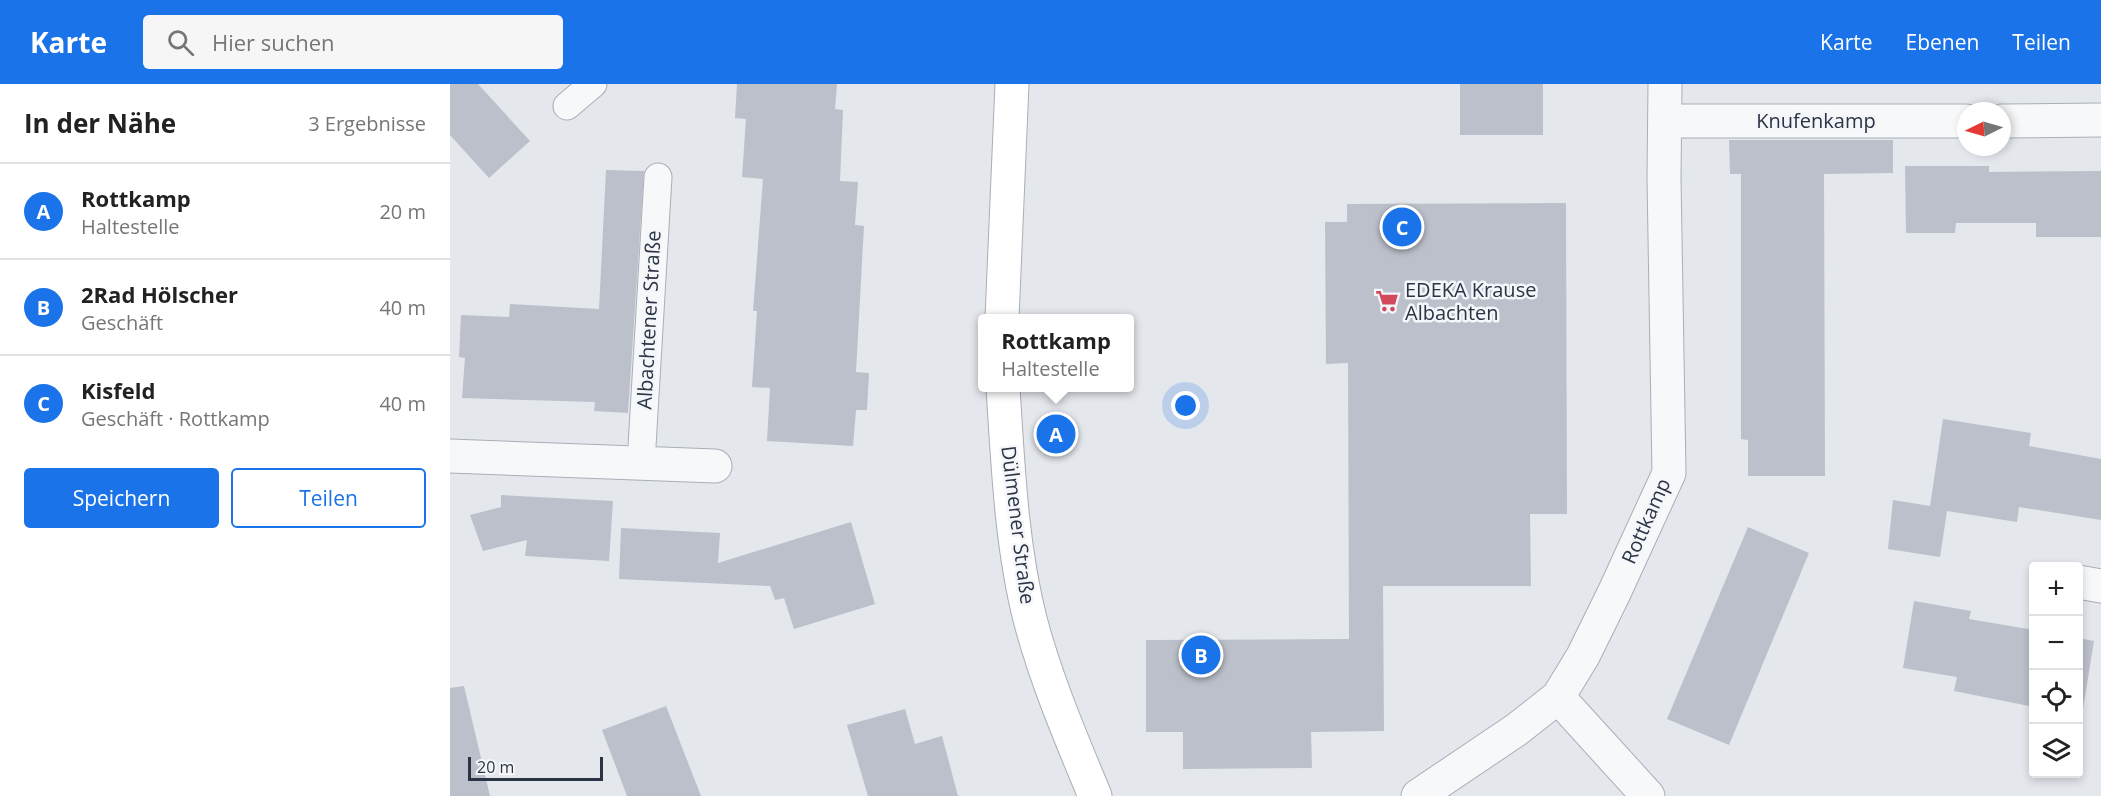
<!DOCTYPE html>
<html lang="de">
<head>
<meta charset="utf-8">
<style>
  body { margin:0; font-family:"Open Sans",sans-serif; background:#f6f6f6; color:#222 }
  .controls { position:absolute; right:18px; bottom:18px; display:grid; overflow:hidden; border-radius:6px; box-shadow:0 3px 9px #0003 }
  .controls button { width:54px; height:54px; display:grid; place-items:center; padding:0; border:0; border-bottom:2px solid #e0e0e0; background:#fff; color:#222; font:30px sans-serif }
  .compass { position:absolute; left:1507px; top:18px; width:54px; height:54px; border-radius:50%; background:#fff; box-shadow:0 3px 9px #0003; rotate:265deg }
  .scale { position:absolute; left:18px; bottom:15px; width:135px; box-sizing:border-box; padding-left:6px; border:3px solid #2b3445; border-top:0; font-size:16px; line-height:21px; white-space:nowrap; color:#2b3445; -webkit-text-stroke:4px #f4f6f9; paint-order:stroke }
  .you { position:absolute; left:736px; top:322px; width:21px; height:21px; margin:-15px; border:4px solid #fff; border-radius:50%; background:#1a73e8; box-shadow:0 0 0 9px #1a73e833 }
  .badge { display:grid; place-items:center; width:39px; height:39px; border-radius:50%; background:#1a73e8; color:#fff; font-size:20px; font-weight:700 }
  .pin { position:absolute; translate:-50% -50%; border:3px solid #fff; box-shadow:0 2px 6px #0006 }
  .popup { position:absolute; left:528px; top:230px; width:156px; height:78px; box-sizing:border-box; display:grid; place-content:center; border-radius:6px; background:#fff; filter:drop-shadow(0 2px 4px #0005); font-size:20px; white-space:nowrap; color:#767676 }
  .popup b { font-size:22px; color:#222 }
  .popup::after { content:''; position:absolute; left:50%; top:100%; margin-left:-12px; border:12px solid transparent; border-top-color:#fff }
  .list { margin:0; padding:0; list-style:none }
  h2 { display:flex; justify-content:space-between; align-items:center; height:78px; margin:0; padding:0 24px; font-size:26px }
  h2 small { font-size:20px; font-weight:400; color:#767676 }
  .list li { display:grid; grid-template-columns:39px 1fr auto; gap:18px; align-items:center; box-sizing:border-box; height:96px; padding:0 24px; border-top:2px solid #e0e0e0 }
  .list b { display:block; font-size:22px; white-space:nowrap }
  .list p { margin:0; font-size:20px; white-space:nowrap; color:#767676 }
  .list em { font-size:20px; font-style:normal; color:#767676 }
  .actions { display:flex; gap:12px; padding:18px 24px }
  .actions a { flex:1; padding:14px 0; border:2px solid #1a73e8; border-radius:6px; text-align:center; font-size:21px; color:#1a73e8 }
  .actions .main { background:#1a73e8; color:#fff }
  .icon { flex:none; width:33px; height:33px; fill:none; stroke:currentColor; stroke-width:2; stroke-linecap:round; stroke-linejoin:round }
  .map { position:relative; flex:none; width:1651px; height:712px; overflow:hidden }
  header { display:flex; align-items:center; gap:36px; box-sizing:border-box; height:84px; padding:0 30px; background:#1a73e8; color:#fff }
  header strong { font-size:28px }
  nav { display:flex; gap:33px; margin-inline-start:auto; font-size:21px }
  .search { width:420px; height:54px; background:#f6f6f6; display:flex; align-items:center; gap:15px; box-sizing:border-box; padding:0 21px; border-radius:6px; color:#767676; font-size:22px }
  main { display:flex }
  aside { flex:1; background:#fff }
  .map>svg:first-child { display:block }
  .building { fill:#bbc0ca }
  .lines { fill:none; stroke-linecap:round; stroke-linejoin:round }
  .service-casing { stroke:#a9aeb7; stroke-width:29 }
  .minor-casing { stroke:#a9aeb7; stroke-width:35 }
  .secondary-casing { stroke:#a9aeb7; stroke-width:35 }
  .service { stroke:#f7f8fa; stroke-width:27 }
  .minor { stroke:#f7f8fa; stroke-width:33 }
  .secondary { stroke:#fff; stroke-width:33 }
  .labels { text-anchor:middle; stroke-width:5; stroke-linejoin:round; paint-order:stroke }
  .street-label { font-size:20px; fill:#2b3445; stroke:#f4f6f9 }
  .poi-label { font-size:20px; fill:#2b3445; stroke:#f4f6f9; text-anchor:start }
</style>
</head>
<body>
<header>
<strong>Karte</strong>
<div class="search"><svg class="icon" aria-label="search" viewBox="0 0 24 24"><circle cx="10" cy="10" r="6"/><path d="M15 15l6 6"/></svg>Hier suchen</div>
<nav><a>Karte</a><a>Ebenen</a><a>Teilen</a></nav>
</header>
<main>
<aside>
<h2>In der Nähe<small>3 Ergebnisse</small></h2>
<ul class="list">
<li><span class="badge">A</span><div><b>Rottkamp</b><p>Haltestelle</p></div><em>20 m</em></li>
<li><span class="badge">B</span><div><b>2Rad Hölscher</b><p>Geschäft</p></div><em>40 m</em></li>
<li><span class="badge">C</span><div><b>Kisfeld</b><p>Geschäft · Rottkamp</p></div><em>40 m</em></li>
</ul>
<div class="actions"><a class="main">Speichern</a><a>Teilen</a></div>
</aside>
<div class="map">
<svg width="1651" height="712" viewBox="0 0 1651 712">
  <rect width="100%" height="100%" fill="#e4e7ec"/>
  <path class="building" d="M 0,0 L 28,0 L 80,57 L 39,94 L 0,51 Z
    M 287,0 L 387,0 L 385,25 L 393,26 L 390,97 L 408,98 L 405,141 L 414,142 L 406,288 L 419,289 L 417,326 L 406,326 L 403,362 L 317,357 L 320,304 L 302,303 L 307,227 L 303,227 L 313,95 L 292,93 L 296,35 L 285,34 Z
    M 1010,0 L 1093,0 L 1093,51 L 1010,51 Z
    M 1279,56 L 1443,56 L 1443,89 L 1374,90 L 1375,392 L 1298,392 L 1298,356 L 1291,355 L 1291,90 L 1280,90 Z
    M 1455,82 L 1539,82 L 1539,88 L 1651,87 L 1651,153 L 1586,153 L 1586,139 L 1506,139 L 1505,149 L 1456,149 Z
    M 156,86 L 194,87 L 178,329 L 144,327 L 145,318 L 12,314 L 15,274 L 9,273 L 11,231 L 59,233 L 60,220 L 149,225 Z
    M 1116,119 L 1117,430 L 1080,430 L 1081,502 L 933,502 L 934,647 L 861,648 L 862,684 L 733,685 L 733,648 L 696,648 L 696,556 L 899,555 L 898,279 L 876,280 L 875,138 L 897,138 L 897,120 Z
    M 1493,335 L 1581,349 L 1579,362 L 1651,375 L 1651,436 L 1569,423 L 1567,438 L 1497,427 L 1490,473 L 1438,465 L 1443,416 L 1480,422 Z
    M 51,411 L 163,417 L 159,477 L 75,472 L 77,456 L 33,467 L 20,431 L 51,423 Z
    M 401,438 L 425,520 L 344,545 L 334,514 L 325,516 L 320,502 L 169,495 L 171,444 L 270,449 L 268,479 Z
    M 1298,443 L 1359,469 L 1279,661 L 1217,635 Z
    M 1464,517 L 1521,527 L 1519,535 L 1584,546 L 1584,623 L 1504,607 L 1507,593 L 1453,584 Z
    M 1629,554 L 1644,557 L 1632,631 L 1629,631 Z
    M 14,602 L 40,712 L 0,712 L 0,604 Z
    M 216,622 L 251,712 L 177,712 L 152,646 Z
    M 455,625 L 465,660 L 492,652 L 508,712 L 418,712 L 397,641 Z"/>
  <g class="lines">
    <g class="service-casing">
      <path id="service" d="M 117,22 L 143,0
        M 191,379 L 208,93"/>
    </g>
    <g class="minor-casing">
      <path id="minor" d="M 1216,37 L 1516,37
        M 1552,37 L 1651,36
        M 0,372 L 265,382
        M 1628,498 L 1651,502
        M 1108,613 L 1198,712
        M 968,712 L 1066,646 L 1108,613 L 1133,572 L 1164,509 L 1219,389 L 1214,94 L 1215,0"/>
    </g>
    <g class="secondary-casing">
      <path id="secondary" d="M 552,234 L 562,0
        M 553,304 C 558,380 561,460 580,535 C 596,596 621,654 645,712"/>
    </g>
    <use href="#service" class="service"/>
    <use href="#minor" class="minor"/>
    <use href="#secondary" class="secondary"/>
  </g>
  <defs>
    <g id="supermarket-bare" transform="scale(1.8)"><path d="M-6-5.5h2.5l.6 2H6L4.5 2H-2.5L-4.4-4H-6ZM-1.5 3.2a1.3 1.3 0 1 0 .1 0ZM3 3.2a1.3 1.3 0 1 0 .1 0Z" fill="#d1495b" stroke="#f4f6f9" stroke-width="2.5" paint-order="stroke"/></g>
  </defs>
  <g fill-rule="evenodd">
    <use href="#supermarket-bare" x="937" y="217"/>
  </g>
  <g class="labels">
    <g class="street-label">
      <text x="1366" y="44">Knufenkamp</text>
      <text transform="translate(199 236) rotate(-87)" y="7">Albachtener Straße</text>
      <text transform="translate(1196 437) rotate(-66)" y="7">Rottkamp</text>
      <text transform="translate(568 441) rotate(83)" y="7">Dülmener Straße</text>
    </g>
    <g class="poi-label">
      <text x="955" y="213">EDEKA Krause<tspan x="955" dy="23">Albachten</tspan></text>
    </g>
  </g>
</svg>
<div class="controls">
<button>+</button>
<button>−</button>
<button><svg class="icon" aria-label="locate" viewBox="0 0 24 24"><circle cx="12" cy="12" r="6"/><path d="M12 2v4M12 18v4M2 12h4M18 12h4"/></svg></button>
<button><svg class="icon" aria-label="layers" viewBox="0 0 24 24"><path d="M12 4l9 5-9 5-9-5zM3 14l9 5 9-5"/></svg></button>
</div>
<svg class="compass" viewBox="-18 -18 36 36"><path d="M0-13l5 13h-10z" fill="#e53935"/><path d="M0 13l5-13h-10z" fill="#767676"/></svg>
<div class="scale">20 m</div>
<div class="you"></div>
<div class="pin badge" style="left:606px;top:350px">A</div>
<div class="popup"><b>Rottkamp</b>Haltestelle</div>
<div class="pin badge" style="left:751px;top:571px">B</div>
<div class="pin badge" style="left:952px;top:143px">C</div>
</div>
</main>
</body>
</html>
